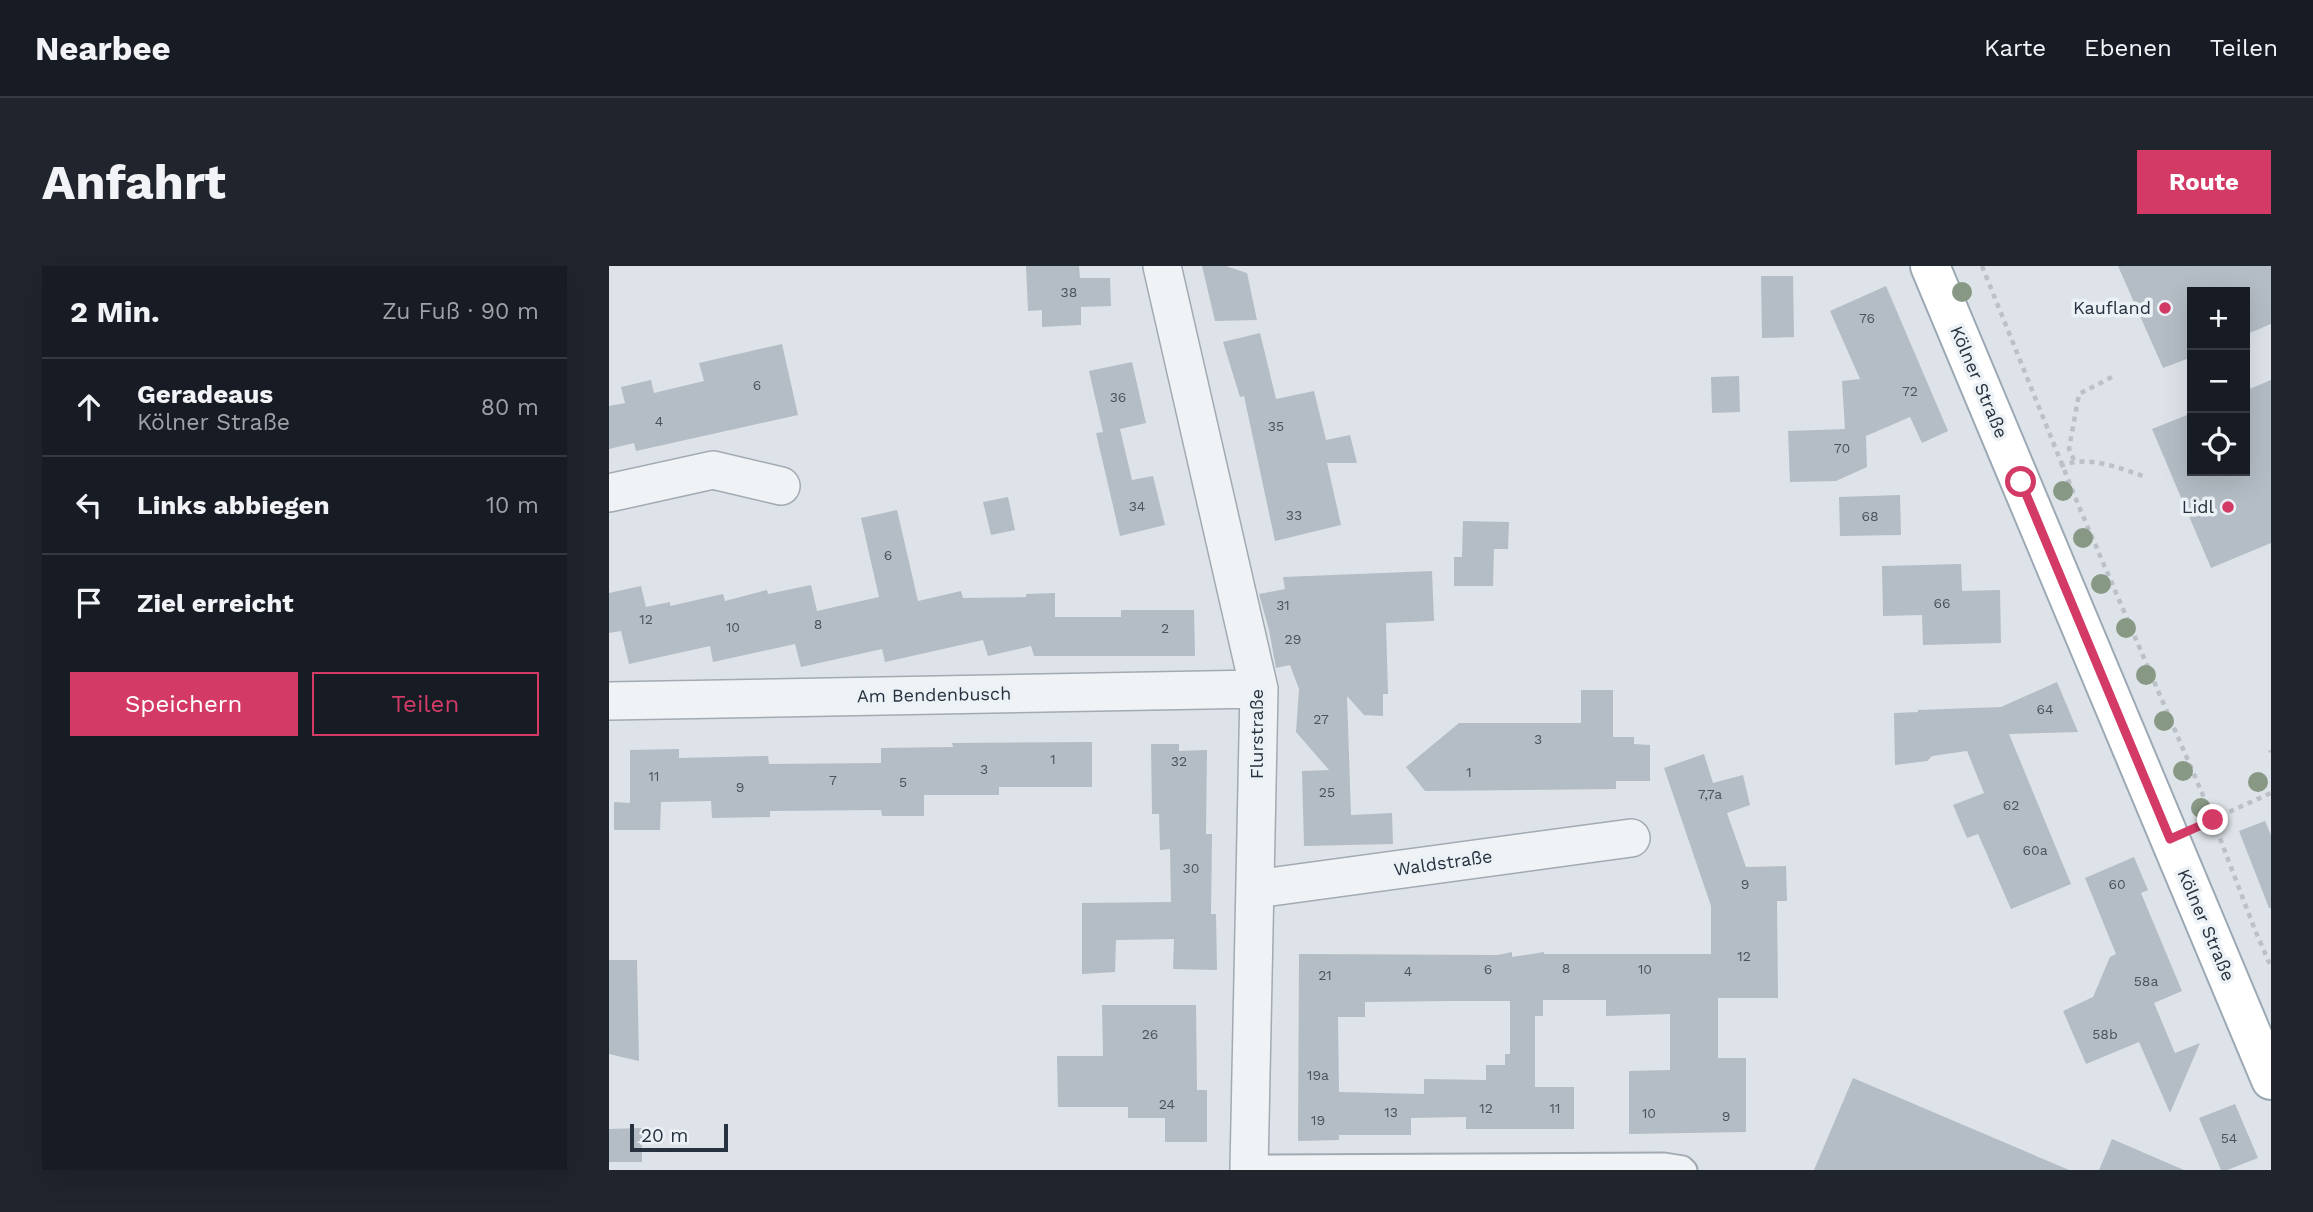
<!DOCTYPE html>
<html lang="de">
<head>
<meta charset="utf-8">
<style>
  body { margin:0; font-family:"Work Sans",sans-serif; background:#20242c; color:#f1f3f6 }
  .controls { position:absolute; right:21px; top:21px; display:grid; overflow:hidden; border-radius:0px; box-shadow:0 7px 28px #0002 }
  .controls button { width:63px; height:63px; display:grid; place-items:center; padding:0; border:0; border-bottom:2px solid #363941; background:#171b24; color:#f1f3f6; font:35px sans-serif }
  .scale { position:absolute; left:21px; bottom:18px; width:98px; box-sizing:border-box; padding-left:7px; border:4px solid #26323f; border-top:0; font-size:19px; line-height:24px; white-space:nowrap; color:#26323f; -webkit-text-stroke:5px #ecf1f5; paint-order:stroke }
  .stop { position:absolute; width:21px; height:21px; margin:-16px; border:5px solid #d33b66; border-radius:50%; background:#fff }
  .stop.end { background:#d33b66; border-color:#fff; box-shadow:0 2px 7px #0008 }
  .list { margin:0; padding:0; list-style:none }
  h2 { display:flex; justify-content:space-between; align-items:center; height:91px; margin:0; padding:0 28px; font-size:30px }
  h2 small { font-size:23px; font-weight:400; color:#9ea1a6 }
  .list li { display:grid; grid-template-columns:46px 1fr auto; gap:21px; align-items:center; box-sizing:border-box; height:98px; padding:0 28px; border-top:2px solid #363941 }
  .list b { display:block; font-size:26px; white-space:nowrap }
  .list p { margin:0; font-size:23px; white-space:nowrap; color:#9ea1a6 }
  .list em { font-size:23px; font-style:normal; color:#9ea1a6 }
  .actions { display:flex; gap:14px; padding:21px 28px }
  .actions a { flex:1; padding:16px 0; border:2px solid #d33b66; border-radius:0px; text-align:center; font-size:24px; color:#d33b66 }
  .actions .main { background:#d33b66; color:#fff }
  .icon { flex:none; width:38px; height:38px; fill:none; stroke:currentColor; stroke-width:2; stroke-linecap:round; stroke-linejoin:round }
  .map { position:relative; flex:none; width:1662px; height:904px; overflow:hidden; border-radius:0px }
  header { display:flex; align-items:center; gap:42px; box-sizing:border-box; height:98px; padding:0 35px; background:#171b24; border-bottom:2px solid #363941 }
  header strong { font-size:33px }
  nav { display:flex; gap:38px; margin-inline-start:auto; font-size:24px }
  .intro { display:flex; align-items:center; justify-content:space-between; box-sizing:border-box; height:168px; padding:0 42px }
  h1 { margin:0; font-size:49px }
  .button { padding:18px 32px; border-radius:0px; background:#d33b66; color:#fff; font-size:24px; font-weight:700 }
  main { display:flex; gap:42px; padding:0 42px }
  aside { flex:1; background:#171b24; border-radius:0px; box-shadow:0 7px 28px #0002 }
  .map>svg:first-child { display:block }
  .building { fill:#b4bcc5; fill-rule:evenodd }
  .lines { fill:none; stroke-linecap:round; stroke-linejoin:round }
  .lane-casing { stroke:#a2aab2; stroke-width:23 }
  .street-casing { stroke:#a2aab2; stroke-width:40 }
  .primary-casing { stroke:#9ca9b4; stroke-width:42 }
  .path { stroke:#bbc1c6; stroke-width:4.5; stroke-dasharray:5 5; stroke-linecap:butt }
  .lane { stroke:#f0f3f6; stroke-width:19 }
  .street { stroke:#f0f3f6; stroke-width:37 }
  .primary { stroke:#fff; stroke-width:38 }
  .tree { fill:#879884 }
  .route { stroke:#d33b66; stroke-width:9 }
  .poi-dot { fill:#d33b66; stroke:#ecf1f5; stroke-width:2.5 }
  .labels { text-anchor:middle; stroke-width:7; stroke-linejoin:round; paint-order:stroke }
  .number-label { font-size:14px; fill:#4a5460 }
  .poi-label { font-size:18px; fill:#26323f; stroke:#ecf1f5; text-anchor:end }
  .street-label { font-size:18px; fill:#26323f; stroke:#ecf1f5 }
</style>
</head>
<body>
<header>
<strong>Nearbee</strong>
<nav><a>Karte</a><a>Ebenen</a><a>Teilen</a></nav>
</header>
<div class="intro"><h1>Anfahrt</h1><a class="button">Route</a></div>
<main>
<aside>
<h2>2 Min.<small>Zu Fuß · 90 m</small></h2>
<ul class="list">
<li><svg class="icon" aria-label="ahead" viewBox="0 0 24 24"><path d="M12 20V5M6 11l6-6 6 6"/></svg><div><b>Geradeaus</b><p>Kölner Straße</p></div><em>80 m</em></li>
<li><svg class="icon" aria-label="left" viewBox="0 0 24 24"><path d="M17 20v-9H6M10 6l-5 5 5 5"/></svg><div><b>Links abbiegen</b></div><em>10 m</em></li>
<li><svg class="icon" aria-label="arrive" viewBox="0 0 24 24"><path d="M6 21V4h12l-3 4 3 4H6"/></svg><div><b>Ziel erreicht</b></div></li>
</ul>
<div class="actions"><a class="main">Speichern</a><a>Teilen</a></div>
</aside>
<div class="map">
<svg width="1662" height="904" viewBox="0 0 1662 904">
  <rect width="100%" height="100%" fill="#dde3e8"/>
  <path class="building" d="M 417,0 L 470,0 L 471,12 L 501,12 L 502,40 L 472,41 L 472,59 L 433,61 L 433,44 L 419,45 Z
    M 593,0 L 617,0 L 638,7 L 648,54 L 606,55 Z
    M 1509,0 L 1662,0 L 1662,58 L 1636,69 L 1636,26 L 1583,26 L 1583,91 L 1554,102 Z
    M 1152,10 L 1184,10 L 1185,71 L 1153,72 Z
    M 1277,20 L 1339,165 L 1313,177 L 1301,151 L 1257,170 L 1258,201 L 1227,215 L 1181,216 L 1179,165 L 1236,163 L 1233,115 L 1251,113 L 1221,45 Z
    M 651,67 L 667,133 L 705,125 L 717,174 L 741,169 L 748,197 L 718,197 L 732,259 L 666,275 L 635,130 L 631,131 L 614,76 Z
    M 173,78 L 189,149 L 27,185 L 25,177 L 0,183 L 0,140 L 16,137 L 12,121 L 42,114 L 45,127 L 95,115 L 90,97 Z
    M 523,96 L 537,157 L 511,163 L 523,214 L 544,210 L 556,259 L 511,270 L 487,167 L 494,166 L 480,105 Z
    M 1130,110 L 1131,146 L 1103,147 L 1102,111 Z
    M 1662,114 L 1662,277 L 1602,302 L 1543,163 L 1583,147 L 1583,205 L 1636,205 L 1636,125 Z
    M 1291,229 L 1292,269 L 1231,270 L 1230,231 Z
    M 399,231 L 406,264 L 382,269 L 374,236 Z
    M 288,244 L 309,335 L 352,325 L 354,332 L 417,331 L 417,328 L 446,327 L 446,351 L 512,351 L 512,344 L 585,344 L 586,390 L 425,390 L 422,380 L 379,390 L 374,374 L 276,396 L 273,383 L 192,401 L 186,378 L 104,396 L 101,380 L 20,398 L 12,365 L 0,367 L 0,327 L 32,320 L 37,341 L 61,336 L 61,340 L 114,328 L 116,335 L 158,324 L 159,328 L 202,319 L 208,345 L 270,331 L 252,252 Z
    M 854,255 L 900,256 L 899,283 L 885,283 L 884,320 L 845,320 L 845,291 L 853,291 Z
    M 1352,298 L 1353,325 L 1391,324 L 1392,377 L 1314,379 L 1313,349 L 1274,350 L 1273,300 Z
    M 823,305 L 825,355 L 777,357 L 779,428 L 774,428 L 774,450 L 755,449 L 738,430 L 742,549 L 783,547 L 784,578 L 695,580 L 693,505 L 720,504 L 687,466 L 690,423 L 681,399 L 667,402 L 660,364 L 650,328 L 676,323 L 674,311 Z
    M 1448,416 L 1469,466 L 1400,468 L 1462,618 L 1402,643 L 1369,568 L 1358,572 L 1344,539 L 1375,527 L 1358,485 L 1323,490 L 1318,495 L 1286,499 L 1285,447 L 1309,446 L 1309,444 L 1392,441 Z
    M 972,424 L 1004,424 L 1004,471 L 1025,471 L 1025,478 L 1041,479 L 1041,515 L 1007,515 L 1007,523 L 816,525 L 797,501 L 850,457 L 972,457 Z
    M 483,476 L 483,521 L 390,521 L 390,529 L 315,529 L 315,550 L 273,550 L 272,544 L 161,545 L 161,551 L 103,552 L 102,535 L 52,536 L 51,564 L 5,564 L 5,536 L 21,537 L 21,484 L 70,483 L 70,492 L 159,490 L 160,498 L 272,497 L 272,482 L 344,481 L 343,477 Z
    M 542,478 L 570,478 L 570,485 L 598,484 L 597,568 L 603,568 L 602,648 L 607,648 L 608,704 L 564,703 L 565,673 L 507,674 L 506,706 L 473,708 L 473,637 L 562,636 L 561,583 L 551,584 L 550,548 L 543,548 Z
    M 1095,488 L 1104,517 L 1134,509 L 1141,539 L 1118,547 L 1137,601 L 1177,600 L 1178,635 L 1168,635 L 1169,732 L 1109,732 L 1109,792 L 1137,792 L 1137,866 L 1020,868 L 1020,805 L 1061,804 L 1061,748 L 997,750 L 997,734 L 934,734 L 934,750 L 926,750 L 926,821 L 965,821 L 965,863 L 857,863 L 857,851 L 802,852 L 802,869 L 730,869 L 730,874 L 689,875 L 690,688 L 889,689 L 903,686 L 903,691 L 935,686 L 935,688 L 1102,688 L 1102,640 L 1055,502 ZM 839,735 L 901,735 L 901,788 L 896,788 L 896,799 L 877,799 L 877,814 L 815,813 L 815,828 L 730,826 L 729,751 L 756,751 L 756,736 Z
    M 1656,555 L 1662,569 L 1662,642 L 1660,642 L 1630,565 Z
    M 1525,591 L 1539,624 L 1532,627 L 1573,725 L 1545,737 L 1566,787 L 1591,777 L 1561,847 L 1530,776 L 1477,798 L 1454,745 L 1484,731 L 1501,691 L 1507,688 L 1476,612 Z
    M 0,694 L 28,694 L 30,795 L 0,788 Z
    M 493,739 L 587,739 L 588,824 L 598,824 L 598,876 L 556,876 L 556,852 L 519,852 L 519,841 L 449,841 L 448,790 L 494,790 Z
    M 1244,812 L 1460,904 L 1205,904 Z
    M 1626,838 L 1649,892 L 1618,904 L 1612,904 L 1590,852 Z
    M 33,862 L 33,896 L 0,896 L 0,863 Z
    M 1503,873 L 1575,904 L 1490,904 Z"/>
  <g class="lines">
    <g class="lane-casing">
      <path id="lane" d="M 640,899 L 1055,897 L 1074,900 L 1078,904"/>
    </g>
    <g class="street-casing">
      <path id="street" d="M 553,0 L 650,423 L 640,904
        M 0,227 L 104,204 L 172,220
        M 0,435 L 650,423
        M 646,623 L 1022,572"/>
    </g>
    <g class="primary-casing">
      <path id="primary" d="M 1321,0 L 1662,814"/>
    </g>
    <path class="path" d="M 1373,0 L 1471,243 L 1599,541 L 1646,664 L 1662,701
      M 1465,194 L 1460,183 L 1470,128 L 1505,110
      M 1451,200 C 1478,189 1508,201 1534,210
      M 1661,484 L 1662,486
      M 1593,558 L 1662,527"/>
    <use href="#lane" class="lane"/>
    <use href="#street" class="street"/>
    <use href="#primary" class="primary"/>
  </g>
  <g class="tree">
    <circle cx="1353" cy="26" r="10"/>
    <circle cx="1454" cy="225" r="10"/>
    <circle cx="1474" cy="272" r="10"/>
    <circle cx="1492" cy="318" r="10"/>
    <circle cx="1517" cy="362" r="10"/>
    <circle cx="1537" cy="409" r="10"/>
    <circle cx="1555" cy="455" r="10"/>
    <circle cx="1574" cy="505" r="10"/>
    <circle cx="1649" cy="516" r="10"/>
    <circle cx="1592" cy="542" r="10"/>
  </g>
  <g class="lines">
    <path class="route" d="M 1412,216 L 1561,573 L 1604,554"/>
  </g>
  <g class="poi-dot">
    <circle cx="1556" cy="42" r="7"/>
    <circle cx="1619" cy="241" r="7"/>
  </g>
  <g class="labels">
    <g class="number-label">
      <text x="460" y="31">38</text>
      <text x="1258" y="57">76</text>
      <text x="148" y="124">6</text>
      <text x="1301" y="130">72</text>
      <text x="509" y="136">36</text>
      <text x="50" y="160">4</text>
      <text x="667" y="165">35</text>
      <text x="1233" y="187">70</text>
      <text x="528" y="245">34</text>
      <text x="685" y="254">33</text>
      <text x="1261" y="255">68</text>
      <text x="279" y="294">6</text>
      <text x="1333" y="342">66</text>
      <text x="674" y="344">31</text>
      <text x="37" y="358">12</text>
      <text x="209" y="363">8</text>
      <text x="124" y="366">10</text>
      <text x="556" y="367">2</text>
      <text x="684" y="378">29</text>
      <text x="1436" y="448">64</text>
      <text x="712" y="458">27</text>
      <text x="929" y="478">3</text>
      <text x="444" y="498">1</text>
      <text x="570" y="500">32</text>
      <text x="375" y="508">3</text>
      <text x="860" y="511">1</text>
      <text x="45" y="515">11</text>
      <text x="224" y="519">7</text>
      <text x="294" y="521">5</text>
      <text x="131" y="526">9</text>
      <text x="718" y="531">25</text>
      <text x="1101" y="533">7,7a</text>
      <text x="1402" y="544">62</text>
      <text x="1426" y="589">60a</text>
      <text x="582" y="607">30</text>
      <text x="1136" y="623">9</text>
      <text x="1508" y="623">60</text>
      <text x="1135" y="695">12</text>
      <text x="957" y="707">8</text>
      <text x="879" y="708">6</text>
      <text x="1036" y="708">10</text>
      <text x="799" y="710">4</text>
      <text x="716" y="714">21</text>
      <text x="1537" y="720">58a</text>
      <text x="541" y="773">26</text>
      <text x="1496" y="773">58b</text>
      <text x="709" y="814">19a</text>
      <text x="558" y="843">24</text>
      <text x="877" y="847">12</text>
      <text x="946" y="847">11</text>
      <text x="782" y="851">13</text>
      <text x="1040" y="852">10</text>
      <text x="1117" y="855">9</text>
      <text x="709" y="859">19</text>
      <text x="1620" y="877">54</text>
    </g>
    <g class="poi-label">
      <text x="1542" y="48">Kaufland</text>
      <text x="1605" y="247">Lidl</text>
    </g>
    <g class="street-label">
      <text transform="translate(1370 116) rotate(67)" y="6">Kölner Straße</text>
      <text transform="translate(325 429) rotate(-1)" y="6">Am Bendenbusch</text>
      <text transform="translate(648 468) rotate(-90)" y="6">Flurstraße</text>
      <text transform="translate(834 597) rotate(-8)" y="6">Waldstraße</text>
      <text transform="translate(1597 659) rotate(67)" y="6">Kölner Straße</text>
    </g>
  </g>
</svg>
<div class="controls">
<button>+</button>
<button>−</button>
<button><svg class="icon" aria-label="locate" viewBox="0 0 24 24"><circle cx="12" cy="12" r="6"/><path d="M12 2v4M12 18v4M2 12h4M18 12h4"/></svg></button>
</div>
<div class="scale">20 m</div>
<div class="stop" style="left:1412px;top:216px"></div>
<div class="stop end" style="left:1604px;top:554px"></div>
</div>
</main>
</body>
</html>
